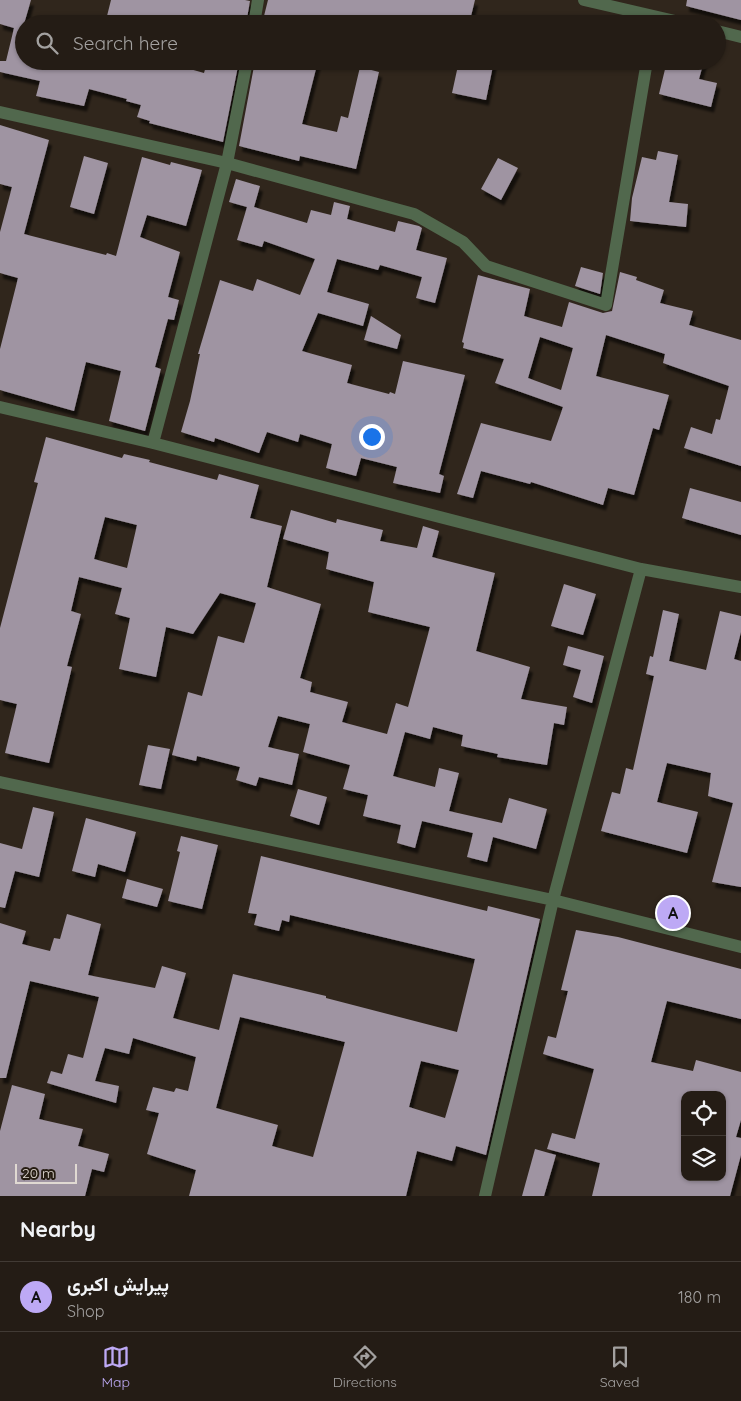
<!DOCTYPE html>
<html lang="en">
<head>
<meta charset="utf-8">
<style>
  body { margin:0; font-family:Quicksand,Vazirmatn,sans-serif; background:#302922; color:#f1f3f6 }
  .controls { position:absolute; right:15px; bottom:15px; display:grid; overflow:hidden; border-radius:10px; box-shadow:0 1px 4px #0004 }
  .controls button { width:45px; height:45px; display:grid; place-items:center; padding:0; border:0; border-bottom:1px solid #413a34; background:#241c15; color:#f1f3f6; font:25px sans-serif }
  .scale { position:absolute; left:15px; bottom:12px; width:62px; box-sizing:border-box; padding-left:5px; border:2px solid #e0d9d2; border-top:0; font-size:14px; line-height:18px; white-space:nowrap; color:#e0d9d2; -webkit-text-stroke:4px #261d12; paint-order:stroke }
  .you { position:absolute; left:371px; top:436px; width:18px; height:18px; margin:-12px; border:4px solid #fff; border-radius:50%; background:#1a73e8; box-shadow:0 0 0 8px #1a73e833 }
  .badge { display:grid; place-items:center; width:32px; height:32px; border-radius:50%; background:#bda9f5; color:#111; font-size:16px; font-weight:700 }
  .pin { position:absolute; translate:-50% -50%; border:2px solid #fff; box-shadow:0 1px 5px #0006 }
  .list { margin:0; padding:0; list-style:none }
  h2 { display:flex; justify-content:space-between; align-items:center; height:65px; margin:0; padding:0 20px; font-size:21px }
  h2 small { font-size:16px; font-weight:400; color:#a3a1a0 }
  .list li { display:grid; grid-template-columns:32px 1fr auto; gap:15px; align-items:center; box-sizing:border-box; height:70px; padding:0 20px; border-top:1px solid #413a34 }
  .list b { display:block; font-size:19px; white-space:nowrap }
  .list p { margin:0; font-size:16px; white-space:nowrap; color:#a3a1a0 }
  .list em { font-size:16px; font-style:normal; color:#a3a1a0 }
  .icon { flex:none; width:28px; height:28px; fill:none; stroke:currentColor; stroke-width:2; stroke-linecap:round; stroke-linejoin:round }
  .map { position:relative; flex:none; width:741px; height:1196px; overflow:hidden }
  .search { position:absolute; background:#241c15; box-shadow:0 1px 4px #0004; left:15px; right:15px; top:15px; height:55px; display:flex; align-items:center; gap:12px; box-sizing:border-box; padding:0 18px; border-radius:28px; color:#a3a1a0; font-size:19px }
  .sheet { height:135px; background:#241c15 }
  nav { display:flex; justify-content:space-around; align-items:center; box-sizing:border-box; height:70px; border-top:1px solid #413a34; background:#241c15; font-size:14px; color:#a3a1a0 }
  nav a { display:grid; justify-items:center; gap:2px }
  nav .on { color:#bda9f5 }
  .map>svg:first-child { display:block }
  .building { fill:#9f94a2; fill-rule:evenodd; filter:url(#shadow) }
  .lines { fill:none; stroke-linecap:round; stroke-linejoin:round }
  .minor { stroke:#51684d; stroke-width:12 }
</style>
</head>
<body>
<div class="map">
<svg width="741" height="1196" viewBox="0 0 741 1196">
  <defs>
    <filter id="shadow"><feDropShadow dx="3" dy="5.5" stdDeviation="1" flood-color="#0009"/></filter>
  </defs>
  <rect width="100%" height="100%" fill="#30261c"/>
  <path class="building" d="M 0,0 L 31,0 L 24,24 L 24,61 L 162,61 L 204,73 L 206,66 L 215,69 L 215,61 L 239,61 L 223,142 L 149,123 L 150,121 L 137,117 L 141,105 L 126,101 L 127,99 L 89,89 L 84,106 L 36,96 L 40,81 L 0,72 L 0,61 L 6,61 L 14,28 L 0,24 Z
    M 111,0 L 245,0 L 250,1 L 246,24 L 181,24 L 151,16 L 150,21 L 145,20 L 144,24 L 105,24 Z
    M 268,0 L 475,0 L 469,24 L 262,24 Z
    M 687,0 L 741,0 L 741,20 L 686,6 Z
    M 255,61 L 318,61 L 302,124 L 337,132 L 341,116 L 348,118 L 360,67 L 379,72 L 356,169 L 300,156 L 299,161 L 239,146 Z
    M 459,61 L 494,61 L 486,100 L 452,93 Z
    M 667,61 L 704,61 L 699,79 L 717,83 L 711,107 L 659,94 Z
    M 0,125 L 49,140 L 24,234 L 106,255 L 107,253 L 116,256 L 142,157 L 170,165 L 171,162 L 202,170 L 186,226 L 147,215 L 140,237 L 180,252 L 168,297 L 179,300 L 174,320 L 168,319 L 155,367 L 161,369 L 145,431 L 109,421 L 121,371 L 86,362 L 74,411 L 0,390 L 0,349 L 18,278 L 0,273 L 0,232 L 12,187 L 0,184 Z
    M 658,151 L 678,155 L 669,202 L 688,204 L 686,227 L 630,221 L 632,198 L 642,157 L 656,160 Z
    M 84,156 L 108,163 L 94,214 L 70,207 Z
    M 498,158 L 518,168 L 501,200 L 481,189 Z
    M 236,179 L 260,186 L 254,207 L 307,223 L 311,210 L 331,215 L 334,202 L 350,206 L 347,219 L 395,232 L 398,221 L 419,226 L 422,228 L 416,250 L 447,258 L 435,303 L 416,298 L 422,277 L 380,265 L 378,270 L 337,259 L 327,292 L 369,304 L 363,326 L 318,313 L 302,351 L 352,365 L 347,383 L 389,394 L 390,392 L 395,394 L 403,361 L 465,375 L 439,474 L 444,476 L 440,493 L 393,483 L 397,467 L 361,458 L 356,476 L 326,468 L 332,444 L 300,434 L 298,442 L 267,432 L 259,453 L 215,438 L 214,442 L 181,432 L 190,401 L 200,354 L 198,354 L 220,280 L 253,291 L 257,279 L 300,295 L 315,259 L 264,241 L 262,247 L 237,240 L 247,207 L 229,202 Z
    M 581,267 L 603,273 L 600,294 L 575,286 Z
    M 620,272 L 637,277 L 636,280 L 664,290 L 660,303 L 693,311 L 689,325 L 741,340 L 741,466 L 684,448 L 691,427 L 712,434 L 716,419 L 720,420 L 729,386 L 663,363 L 665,354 L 606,335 L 596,376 L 669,395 L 659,430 L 653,428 L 634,495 L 608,488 L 603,505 L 531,482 L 530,484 L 481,471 L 473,498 L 457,494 L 481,423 L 551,441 L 563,407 L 495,383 L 504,359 L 463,348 L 464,343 L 462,342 L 478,275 L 530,289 L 524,316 L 562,327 L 569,302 L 603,313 L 612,311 ZM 540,337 L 573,348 L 561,390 L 528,378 Z
    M 371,316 L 401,335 L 397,349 L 364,340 Z
    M 46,437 L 122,458 L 124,454 L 150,460 L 149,462 L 217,480 L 219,474 L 259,485 L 250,518 L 282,526 L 267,587 L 321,604 L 300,678 L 312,682 L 310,692 L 348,702 L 342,722 L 387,734 L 396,703 L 408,707 L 430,627 L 368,612 L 374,582 L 326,569 L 329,552 L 283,539 L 291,510 L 336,523 L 337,519 L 383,530 L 380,541 L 417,548 L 423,526 L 439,531 L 432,557 L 495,573 L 476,651 L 530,667 L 521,699 L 567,707 L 564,725 L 554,723 L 547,765 L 497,757 L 498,754 L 461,746 L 463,735 L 433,727 L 430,739 L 405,732 L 393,776 L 435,787 L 439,768 L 459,773 L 449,811 L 502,823 L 509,798 L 547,809 L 536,849 L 493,837 L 487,862 L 467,857 L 473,833 L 422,821 L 415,848 L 397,843 L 401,825 L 363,816 L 368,795 L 343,789 L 350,765 L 303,752 L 310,724 L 278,716 L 268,747 L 299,754 L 292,785 L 259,777 L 256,786 L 236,780 L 240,767 L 197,756 L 196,761 L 172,755 L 188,692 L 202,696 L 218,636 L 244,643 L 256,603 L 220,593 L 193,634 L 166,627 L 156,677 L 119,669 L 130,618 L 115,614 L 122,588 L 79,577 L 71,611 L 81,614 L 67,666 L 72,667 L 49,763 L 5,753 L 17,704 L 0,700 L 0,628 L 38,483 L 34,482 ZM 105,517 L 137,525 L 127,568 L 94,559 Z
    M 690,488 L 741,502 L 741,535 L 682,518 Z
    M 564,584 L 596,594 L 583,635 L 551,626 Z
    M 663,610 L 679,614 L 669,661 L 706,670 L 720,611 L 741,616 L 741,632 L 734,659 L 741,661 L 741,887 L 712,882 L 733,803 L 708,796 L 711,773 L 667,763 L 657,802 L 698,812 L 687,853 L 601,831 L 612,792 L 620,794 L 626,768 L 633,770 L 654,676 L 646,674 L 650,656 L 653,657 Z
    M 568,646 L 604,656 L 592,703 L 573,697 L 581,670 L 563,665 Z
    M 148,745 L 170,749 L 161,789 L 139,785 Z
    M 298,789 L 327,797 L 319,825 L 290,816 Z
    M 33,807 L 54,812 L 39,877 L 15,871 L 5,908 L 0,907 L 0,843 L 22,849 Z
    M 86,818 L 136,832 L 125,872 L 98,864 L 95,877 L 72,871 Z
    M 181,836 L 218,845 L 202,909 L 168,901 L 180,852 L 177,851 Z
    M 261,856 L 487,911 L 488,906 L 540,919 L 486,1155 L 456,1146 L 452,1161 L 417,1151 L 406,1196 L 189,1196 L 196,1170 L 147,1154 L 159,1113 L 146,1110 L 153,1087 L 174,1092 L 176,1088 L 188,1091 L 196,1057 L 133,1038 L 129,1054 L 105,1048 L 95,1081 L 119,1086 L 116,1103 L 47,1083 L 51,1071 L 62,1074 L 68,1054 L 83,1058 L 99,997 L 30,981 L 6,1078 L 0,1078 L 0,923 L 26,931 L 22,944 L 50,951 L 54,938 L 60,939 L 67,914 L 101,924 L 88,975 L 155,988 L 162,966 L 186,973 L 173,1018 L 219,1030 L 233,974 L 326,996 L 326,998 L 457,1032 L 475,959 L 290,915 L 289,922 L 282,920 L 279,931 L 254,925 L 257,914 L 248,913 ZM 240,1017 L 345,1042 L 313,1157 L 272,1146 L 278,1125 L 216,1108 ZM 421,1061 L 459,1070 L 445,1118 L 409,1107 Z
    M 127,879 L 163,889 L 157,907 L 122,898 Z
    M 576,930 L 618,937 L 741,969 L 741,1019 L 667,1001 L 651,1062 L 693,1071 L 696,1060 L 741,1072 L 741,1120 L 736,1137 L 741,1138 L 741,1155 L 730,1196 L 592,1196 L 600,1163 L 547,1149 L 552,1133 L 575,1139 L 594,1069 L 543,1054 L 548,1036 L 556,1038 L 568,991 L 561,990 ZM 685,1095 L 722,1095 L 722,1177 L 685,1177 Z
    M 12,1085 L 45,1094 L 39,1119 L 83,1129 L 78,1146 L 109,1154 L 104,1172 L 92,1169 L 85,1196 L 0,1196 L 0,1131 Z
    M 535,1149 L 556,1155 L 544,1196 L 522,1196 Z"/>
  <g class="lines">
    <path class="minor" d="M 584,0 L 688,24
      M 254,24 L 258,0
      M 717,31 L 741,37
      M 0,112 L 227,163 L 414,214 L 463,242 L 486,266 L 606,305 L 647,61
      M 0,407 L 153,443 L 641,569 L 741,587
      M 153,443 L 227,163 L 247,61
      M 0,782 L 553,900 L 741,947
      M 485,1196 L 553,900 L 641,569"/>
  </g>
</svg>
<div class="controls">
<button><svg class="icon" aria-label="locate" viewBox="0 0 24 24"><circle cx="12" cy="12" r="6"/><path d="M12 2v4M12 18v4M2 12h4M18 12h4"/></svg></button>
<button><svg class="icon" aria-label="layers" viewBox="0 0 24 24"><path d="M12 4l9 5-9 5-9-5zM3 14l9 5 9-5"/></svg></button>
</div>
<div class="scale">20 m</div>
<div class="you"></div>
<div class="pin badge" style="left:673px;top:913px">A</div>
<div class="search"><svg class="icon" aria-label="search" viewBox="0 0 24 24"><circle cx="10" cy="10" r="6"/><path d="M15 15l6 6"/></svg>Search here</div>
</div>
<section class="sheet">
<h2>Nearby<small></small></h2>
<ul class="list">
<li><span class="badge">A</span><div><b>پیرایش اکبری</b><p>Shop</p></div><em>180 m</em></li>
</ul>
</section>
<nav>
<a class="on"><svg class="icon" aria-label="map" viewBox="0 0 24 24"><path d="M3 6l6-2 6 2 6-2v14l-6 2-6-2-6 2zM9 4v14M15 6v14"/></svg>Map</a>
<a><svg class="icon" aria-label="directions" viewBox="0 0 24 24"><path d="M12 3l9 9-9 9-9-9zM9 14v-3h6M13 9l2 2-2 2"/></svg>Directions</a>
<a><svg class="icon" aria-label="saved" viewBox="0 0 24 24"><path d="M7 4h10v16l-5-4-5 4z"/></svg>Saved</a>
</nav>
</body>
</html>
